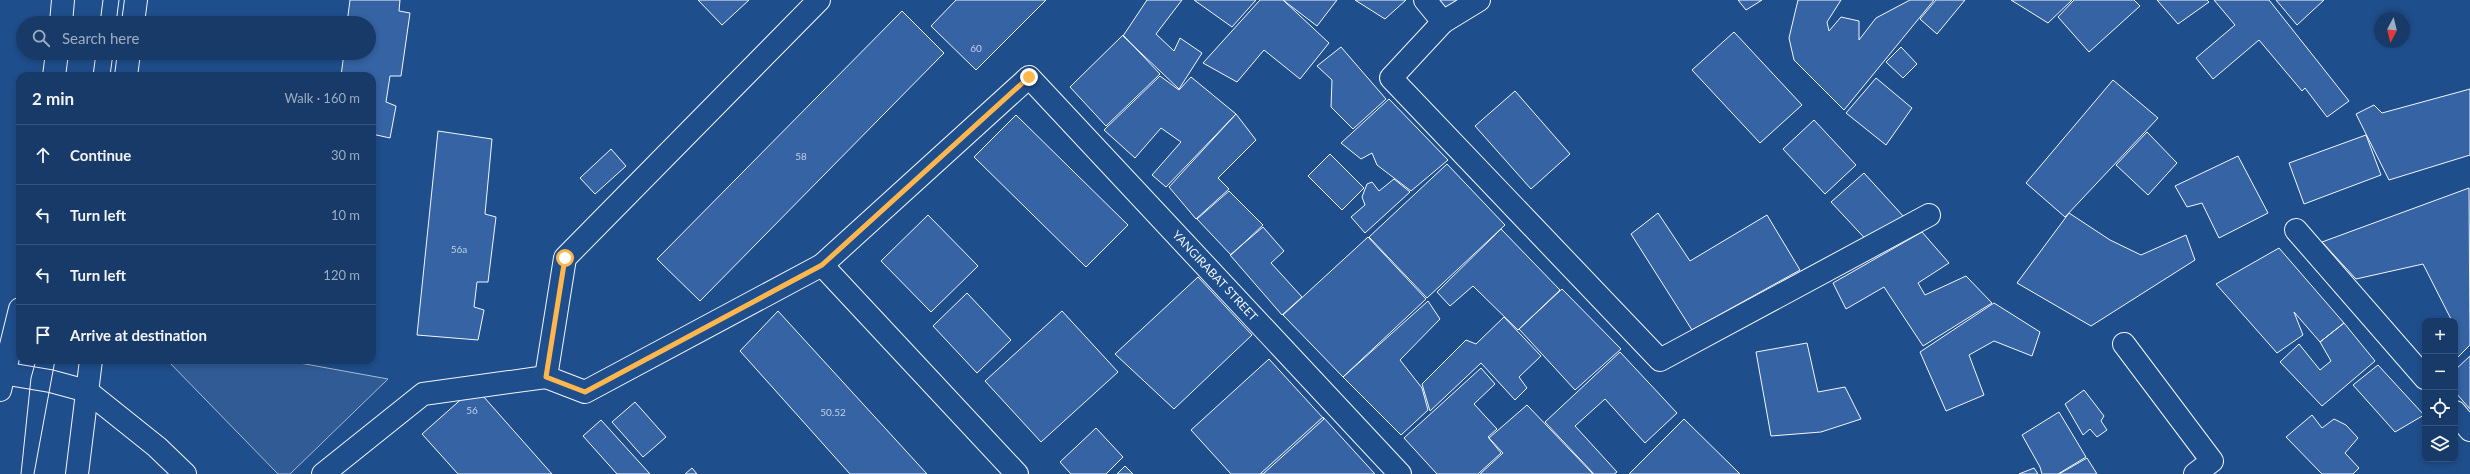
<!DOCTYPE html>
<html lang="en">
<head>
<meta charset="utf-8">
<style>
  body { margin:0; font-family:Lato,sans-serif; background:#244571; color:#f1f3f6 }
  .controls { position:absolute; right:12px; bottom:12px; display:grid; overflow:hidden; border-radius:8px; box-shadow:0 2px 6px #0003 }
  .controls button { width:36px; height:36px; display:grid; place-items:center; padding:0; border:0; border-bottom:1px solid #36547d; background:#173a69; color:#f1f3f6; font:20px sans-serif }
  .compass { position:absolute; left:2374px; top:12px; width:36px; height:36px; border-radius:50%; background:#173a69; box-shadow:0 2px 6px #0003; rotate:187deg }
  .stop { position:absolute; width:12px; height:12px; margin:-9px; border:3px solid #ffb74d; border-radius:50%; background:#fff }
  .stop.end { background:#ffb74d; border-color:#fff; box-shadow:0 1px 4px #0008 }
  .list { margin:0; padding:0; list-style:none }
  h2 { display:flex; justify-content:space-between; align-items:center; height:52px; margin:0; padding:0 16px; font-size:17px }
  h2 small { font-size:13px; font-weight:400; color:#9eadc0 }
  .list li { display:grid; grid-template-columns:26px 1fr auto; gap:12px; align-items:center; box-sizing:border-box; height:60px; padding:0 16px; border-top:1px solid #36547d }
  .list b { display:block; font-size:15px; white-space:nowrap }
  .list em { font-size:13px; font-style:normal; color:#9eadc0 }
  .icon { flex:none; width:22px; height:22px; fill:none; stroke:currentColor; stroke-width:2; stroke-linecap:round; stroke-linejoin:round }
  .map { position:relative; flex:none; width:2470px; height:474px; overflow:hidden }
  .search { position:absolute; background:#173a69; box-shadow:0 2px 6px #0003; left:16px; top:16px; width:360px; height:44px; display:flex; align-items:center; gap:10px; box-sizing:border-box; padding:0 14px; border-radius:22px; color:#9eadc0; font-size:15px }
  .panel { position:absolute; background:#173a69; box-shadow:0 2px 6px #0003; left:16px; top:72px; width:360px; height:292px; border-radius:12px }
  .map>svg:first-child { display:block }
  .built { fill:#305b95; stroke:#a8bbd7 }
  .building { fill:#3563a3; stroke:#f2f6ff }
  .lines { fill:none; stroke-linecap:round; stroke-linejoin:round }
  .minor-casing { stroke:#f2f6ff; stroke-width:24 }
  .major-casing { stroke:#f2f6ff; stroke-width:24 }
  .minor { stroke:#1f4e8c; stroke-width:22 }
  .major { stroke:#1f4e8c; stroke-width:22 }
  .tram { stroke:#f2f6ff; stroke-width:1 }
  .route { stroke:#ffb74d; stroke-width:5 }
  .labels { text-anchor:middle; stroke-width:3; stroke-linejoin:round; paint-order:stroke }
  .number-label { font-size:10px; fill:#c3d1e8 }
  .street-label { font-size:12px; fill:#f2f6ff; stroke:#1f4e8c }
</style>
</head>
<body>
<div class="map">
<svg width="2470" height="474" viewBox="0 0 2470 474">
  <rect width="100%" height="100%" fill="#1f4e8c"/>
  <path class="built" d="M 167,360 L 283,360 L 388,379 L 290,474 L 278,474 Z"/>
  <path class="building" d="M 350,0 L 400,0 L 399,11 L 410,13 L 401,76 L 390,76 L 386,102 L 396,106 L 390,138 L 372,134 L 372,76 L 341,76 L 344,53 L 369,53 L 369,23 L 347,23 Z
    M 698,0 L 749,0 L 722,25 Z
    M 956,0 L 1046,0 L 976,70 L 931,26 Z
    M 1147,0 L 1182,0 L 1156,34 L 1174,51 L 1180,38 L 1202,53 L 1179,89 L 1123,36 Z
    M 1194,0 L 1256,0 L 1232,27 Z
    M 1260,0 L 1283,0 L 1329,43 L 1300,79 L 1264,50 L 1237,82 L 1203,63 Z
    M 1283,0 L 1337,0 L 1317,26 Z
    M 1355,0 L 1406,0 L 1385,19 Z
    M 1435,0 L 1466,0 L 1445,13 Z
    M 1738,0 L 1762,0 L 1746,10 Z
    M 1798,0 L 1841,0 L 1827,22 L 1829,31 L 1841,17 L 1859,21 L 1859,40 L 1876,18 L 1910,0 L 1934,0 L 1844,110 L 1794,60 L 1789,38 Z
    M 1936,0 L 1965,0 L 1937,34 L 1920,19 Z
    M 2011,0 L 2072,0 L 2048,23 Z
    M 2074,0 L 2134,0 L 2140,6 L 2089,52 L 2058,17 Z
    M 2157,0 L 2207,0 L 2209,2 L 2178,24 Z
    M 2214,0 L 2269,0 L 2349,101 L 2327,117 L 2305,88 L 2302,91 L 2259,40 L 2213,79 L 2196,58 L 2235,25 Z
    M 2276,0 L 2324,0 L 2297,25 Z
    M 902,11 L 944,53 L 700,301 L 657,259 Z
    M 1734,32 L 1802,105 L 1760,143 L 1692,70 Z
    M 1123,35 L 1160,74 L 1106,126 L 1070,87 Z
    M 1341,47 L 1386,99 L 1353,129 L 1331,107 L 1332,80 L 1317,66 Z
    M 1901,47 L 1917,64 L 1903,78 L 1886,62 Z
    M 1160,76 L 1179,90 L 1191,77 L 1236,114 L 1166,187 L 1152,175 L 1181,142 L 1161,128 L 1135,158 L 1104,130 Z
    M 1876,78 L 1912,108 L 1886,145 L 1846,113 Z
    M 2113,80 L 2158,118 L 2065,217 L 2026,183 Z
    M 2470,89 L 2470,155 L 2389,180 L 2356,114 L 2374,105 L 2382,113 Z
    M 1515,91 L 1570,154 L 1531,189 L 1475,126 Z
    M 1389,99 L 1448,160 L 1411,191 L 1377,165 L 1372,153 L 1361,159 L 1341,143 Z
    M 1236,114 L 1256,140 L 1218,178 L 1229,189 L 1196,219 L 1169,187 Z
    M 1016,115 L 1128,225 L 1086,267 L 974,157 Z
    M 1814,120 L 1856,165 L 1825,194 L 1783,149 Z
    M 438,131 L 492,139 L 485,214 L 496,217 L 488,282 L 477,282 L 474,307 L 484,310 L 478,340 L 417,335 Z
    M 2147,132 L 2177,163 L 2148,195 L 2116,165 Z
    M 2366,135 L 2381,175 L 2304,204 L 2289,163 Z
    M 611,149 L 626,166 L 595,194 L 580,178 Z
    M 1330,154 L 1364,188 L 1342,210 L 1308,176 Z
    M 2238,156 L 2268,213 L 2219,238 L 2202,203 L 2187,207 L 2175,186 Z
    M 1447,164 L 1505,225 L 1427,298 L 1369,237 Z
    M 1864,173 L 1904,217 L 1872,246 L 1831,202 Z
    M 1394,179 L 1410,192 L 1365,233 L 1351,217 L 1365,205 L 1362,197 L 1367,184 L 1372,182 L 1379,191 Z
    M 2469,188 L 2470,345 L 2455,360 L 2455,321 L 2452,321 L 2423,264 L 2356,279 L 2322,242 Z
    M 1229,191 L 1263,225 L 1231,255 L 1197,219 Z
    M 1658,213 L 1690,261 L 1767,215 L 1800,270 L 1692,330 L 1631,234 Z
    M 2069,213 L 2110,240 L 2141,255 L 2186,235 L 2195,260 L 2091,326 L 2017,283 Z
    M 928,215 L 978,266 L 931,312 L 881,261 Z
    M 1263,227 L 1284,251 L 1271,263 L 1302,297 L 1282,315 L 1230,255 Z
    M 1501,229 L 1560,290 L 1518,330 L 1473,286 L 1450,306 L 1437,292 Z
    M 1922,232 L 1949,263 L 1918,283 L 1925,295 L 1966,276 L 1992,303 L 1923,346 L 1884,287 L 1846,309 L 1833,283 Z
    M 1368,237 L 1426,299 L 1343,377 L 1283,315 Z
    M 2279,248 L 2344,323 L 2320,342 L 2294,312 L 2303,335 L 2277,353 L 2216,284 Z
    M 1198,277 L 1252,335 L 1174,409 L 1115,354 Z
    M 1562,289 L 1621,349 L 1575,390 L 1519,329 Z
    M 967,293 L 1011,340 L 977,373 L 933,326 Z
    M 1428,301 L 1440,319 L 1400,360 L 1422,388 L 1428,410 L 1401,435 L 1343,377 Z
    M 1994,303 L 2040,332 L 2032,356 L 1994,341 L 1969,355 L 1984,395 L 1946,411 L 1920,352 Z
    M 778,311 L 927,474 L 850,474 L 740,351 Z
    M 1062,311 L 1118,372 L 1041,442 L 985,381 Z
    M 1504,317 L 1541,356 L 1519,377 L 1527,388 L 1515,400 L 1481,363 L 1430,411 L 1422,384 L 1466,340 L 1476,344 Z
    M 2344,323 L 2375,361 L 2322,406 L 2280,362 L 2299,344 L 2320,370 L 2331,361 L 2320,342 Z
    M 1807,343 L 1818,392 L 1845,387 L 1861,419 L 1821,432 L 1771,436 L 1756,352 Z
    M 1620,352 L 1677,413 L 1645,443 L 1605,399 L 1575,426 L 1617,472 L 1614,474 L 1594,474 L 1545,422 Z
    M 2470,356 L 2470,409 L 2455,392 L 2455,370 Z
    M 1269,359 L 1324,419 L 1263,474 L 1231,474 L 1191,430 Z
    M 2378,365 L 2424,415 L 2395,432 L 2353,385 Z
    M 1481,368 L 1495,384 L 1474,404 L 1497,429 L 1488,437 L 1501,453 L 1478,474 L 1437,474 L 1404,438 Z
    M 475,387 L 552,474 L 458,474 L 422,434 Z
    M 2084,390 L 2104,416 L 2101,421 L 2107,430 L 2097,437 L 2090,429 L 2083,435 L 2065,404 Z
    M 635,402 L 666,437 L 643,457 L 612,422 Z
    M 1527,405 L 1593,474 L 1480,474 L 1503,453 L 1489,438 Z
    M 2059,412 L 2086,457 L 2058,474 L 2042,474 L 2040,467 L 2022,435 Z
    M 2312,415 L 2322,428 L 2334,419 L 2346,425 L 2358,438 L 2345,453 L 2359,468 L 2353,474 L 2322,474 L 2286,437 Z
    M 1323,417 L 1375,474 L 1260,474 Z
    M 1684,419 L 1740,474 L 1629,474 Z
    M 601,420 L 650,474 L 617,474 L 583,436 Z
    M 1096,428 L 1123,457 L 1106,474 L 1071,474 L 1060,462 Z
    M 2087,458 L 2097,474 L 2059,474 Z
    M 1125,466 L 1133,474 L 1117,474 Z
    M 692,468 L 697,474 L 685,474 Z
    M 2034,468 L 2038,474 L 2019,474 Z"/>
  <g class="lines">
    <g class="minor-casing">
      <g id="minor">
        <path id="s1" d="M 819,0 L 565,258 L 546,377 L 585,392 L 822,265 L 1029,77 L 1400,474"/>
        <path d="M 1425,0 L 1443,22 L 1479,0"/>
        <path d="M 1443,22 L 1391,78 L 1660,360 L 1929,215"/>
        <path d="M 2296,230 L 2425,378"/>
        <path d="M 822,265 L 1017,474"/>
        <path d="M 2124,344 L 2212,461 L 2195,474"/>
        <path d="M 2,373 L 50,381 L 87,391 L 157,447 L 185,474"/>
        <path d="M 2455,412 L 2470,430"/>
        <path d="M 323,474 L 423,394 L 546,377"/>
      </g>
    </g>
    <g class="major-casing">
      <path id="major" d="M 61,23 L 63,0
        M 133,23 L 136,0
        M 54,76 L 57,53
        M 126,76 L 129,53
        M 0,390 L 20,309
        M 77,474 L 91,360"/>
    </g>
    <use href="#minor" class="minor"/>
    <use href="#major" class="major"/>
    <path class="tram" d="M 100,23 L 103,0
      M 116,23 L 119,0
      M 93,76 L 96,53
      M 110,76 L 113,53
      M 21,474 L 31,378 L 36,360
      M 34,474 L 55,360"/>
  </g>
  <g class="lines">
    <path class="route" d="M 565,258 L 546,377 L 585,392 L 822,265 L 1029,77"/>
  </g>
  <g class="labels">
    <g class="number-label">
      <text x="976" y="52">60</text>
      <text x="801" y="160">58</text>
      <text x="459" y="253">56а</text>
      <text x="472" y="414">56</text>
      <text x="833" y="416">50.52</text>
    </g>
    <g class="street-label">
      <text dy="4" stroke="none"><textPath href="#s1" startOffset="1345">YANGIRABAT STREET</textPath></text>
    </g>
  </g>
</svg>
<div class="controls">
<button>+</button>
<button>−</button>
<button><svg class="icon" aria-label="locate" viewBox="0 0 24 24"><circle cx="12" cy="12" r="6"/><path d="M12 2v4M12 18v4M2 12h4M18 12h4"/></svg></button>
<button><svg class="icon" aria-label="layers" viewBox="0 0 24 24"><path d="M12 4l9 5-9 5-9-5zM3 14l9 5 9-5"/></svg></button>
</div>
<svg class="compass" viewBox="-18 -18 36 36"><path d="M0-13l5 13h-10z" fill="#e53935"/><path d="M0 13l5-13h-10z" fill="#9eadc0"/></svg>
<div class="stop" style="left:565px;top:258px"></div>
<div class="stop end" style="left:1029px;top:77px"></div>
<div class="search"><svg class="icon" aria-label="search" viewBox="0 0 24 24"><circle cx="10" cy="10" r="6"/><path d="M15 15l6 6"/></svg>Search here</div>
<section class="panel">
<h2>2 min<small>Walk · 160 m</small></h2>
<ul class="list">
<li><svg class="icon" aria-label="ahead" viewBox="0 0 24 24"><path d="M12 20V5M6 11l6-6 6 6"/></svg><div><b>Continue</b></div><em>30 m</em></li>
<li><svg class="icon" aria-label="left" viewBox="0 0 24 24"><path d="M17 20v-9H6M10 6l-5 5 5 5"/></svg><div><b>Turn left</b></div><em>10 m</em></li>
<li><svg class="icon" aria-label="left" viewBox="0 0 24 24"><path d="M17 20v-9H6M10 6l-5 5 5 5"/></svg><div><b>Turn left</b></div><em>120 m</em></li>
<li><svg class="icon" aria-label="arrive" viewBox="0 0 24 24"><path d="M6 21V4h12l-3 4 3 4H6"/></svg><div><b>Arrive at destination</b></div></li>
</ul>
</section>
</div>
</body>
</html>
